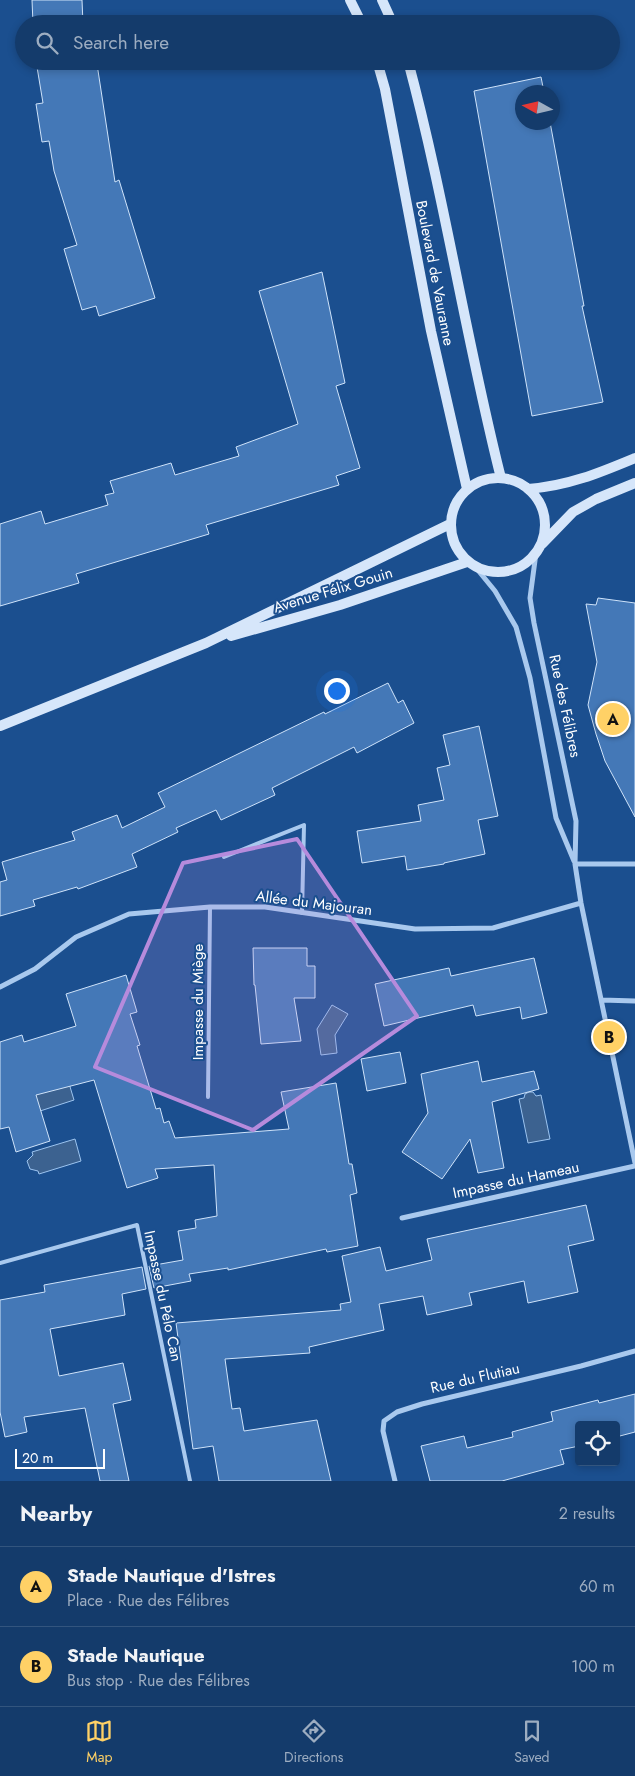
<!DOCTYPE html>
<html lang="en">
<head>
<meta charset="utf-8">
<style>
  body { margin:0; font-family:Jost,sans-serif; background:#1d4271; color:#f1f3f6 }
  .controls { position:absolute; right:15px; bottom:15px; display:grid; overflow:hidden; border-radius:5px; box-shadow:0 2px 8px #0003 }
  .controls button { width:45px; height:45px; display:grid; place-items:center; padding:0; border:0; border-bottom:1px solid #33557e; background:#143b6b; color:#f1f3f6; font:25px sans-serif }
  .compass { position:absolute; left:515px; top:85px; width:45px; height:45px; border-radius:50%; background:#143b6b; box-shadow:0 2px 8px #0003; rotate:278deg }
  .scale { position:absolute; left:15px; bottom:12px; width:90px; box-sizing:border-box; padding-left:5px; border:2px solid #fff; border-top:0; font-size:14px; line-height:18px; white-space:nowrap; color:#fff; -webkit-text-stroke:4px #1b4f8f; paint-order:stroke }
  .you { position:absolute; left:336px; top:690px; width:18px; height:18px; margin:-12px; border:4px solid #fff; border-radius:50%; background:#1a73e8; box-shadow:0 0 0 8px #1a73e833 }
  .badge { display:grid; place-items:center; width:32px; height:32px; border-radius:50%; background:#ffd166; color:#111; font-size:16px; font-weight:700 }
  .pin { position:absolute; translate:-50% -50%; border:2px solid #fff; box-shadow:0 1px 5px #0006 }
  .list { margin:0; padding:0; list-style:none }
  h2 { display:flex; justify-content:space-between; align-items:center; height:65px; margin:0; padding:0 20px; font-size:21px }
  h2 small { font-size:16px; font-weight:400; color:#9dadc1 }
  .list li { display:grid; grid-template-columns:32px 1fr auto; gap:15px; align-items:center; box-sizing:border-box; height:80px; padding:0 20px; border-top:1px solid #33557e }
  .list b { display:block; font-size:19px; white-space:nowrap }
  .list p { margin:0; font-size:16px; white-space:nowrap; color:#9dadc1 }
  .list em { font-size:16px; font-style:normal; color:#9dadc1 }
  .icon { flex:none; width:28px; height:28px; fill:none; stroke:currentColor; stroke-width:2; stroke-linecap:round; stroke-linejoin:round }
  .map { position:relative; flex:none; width:635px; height:1481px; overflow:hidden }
  .search { position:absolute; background:#143b6b; box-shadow:0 2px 8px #0003; left:15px; right:15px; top:15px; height:55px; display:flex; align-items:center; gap:12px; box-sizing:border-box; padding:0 18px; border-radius:28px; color:#9dadc1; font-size:19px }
  .sheet { height:225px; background:#143b6b }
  nav { display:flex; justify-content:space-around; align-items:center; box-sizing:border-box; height:70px; border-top:1px solid #33557e; background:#143b6b; font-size:14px; color:#9dadc1 }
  nav a { display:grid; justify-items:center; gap:2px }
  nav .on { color:#ffd166 }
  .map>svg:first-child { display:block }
  .water { fill:#3c6290; stroke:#9cc4f0 }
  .building { fill:#4478b7; stroke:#cfe3fa }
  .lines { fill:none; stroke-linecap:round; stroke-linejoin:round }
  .lane { stroke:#a9c9ee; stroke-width:4 }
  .street { stroke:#a9c9ee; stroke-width:5 }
  .secondary { stroke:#d6e6fa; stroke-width:10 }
  .marked { fill:#b68bdc; fill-opacity:0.2; stroke:#b68bdc; stroke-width:4; stroke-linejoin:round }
  .labels { text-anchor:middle; stroke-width:4; stroke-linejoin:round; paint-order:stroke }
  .street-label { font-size:15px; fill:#fff; stroke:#1b4f8f }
</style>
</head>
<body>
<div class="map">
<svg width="635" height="1481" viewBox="0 0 635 1481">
  <rect width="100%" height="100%" fill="#1b4f8f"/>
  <path class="water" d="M 332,1005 L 348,1014 L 335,1035 L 337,1053 L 321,1055 L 317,1029 Z
    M 68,1080 L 74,1100 L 37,1112 L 31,1092 Z
    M 529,1092 L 533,1092 L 536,1096 L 541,1095 L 550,1139 L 528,1143 L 519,1099 L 524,1098 L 525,1094 Z
    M 75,1139 L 81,1161 L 39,1174 L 38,1171 L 30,1169 L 27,1161 L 33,1155 L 32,1152 Z"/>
  <path class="building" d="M 32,0 L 82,0 L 83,24 L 33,24 Z
    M 36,61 L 85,61 L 86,66 L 97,64 L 115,182 L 119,180 L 155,298 L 99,316 L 96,306 L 82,310 L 64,249 L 77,245 L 54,171 L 49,141 L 42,142 L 36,104 L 43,103 Z
    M 541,77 L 544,92 L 522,92 L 522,122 L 550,122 L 584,306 L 582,306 L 603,402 L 532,416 L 474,91 Z
    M 322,272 L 345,383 L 336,386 L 360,468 L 336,476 L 339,485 L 206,525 L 209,534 L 76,574 L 79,583 L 0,606 L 0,524 L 41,511 L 45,524 L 108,505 L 105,495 L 114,493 L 110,481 L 171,463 L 175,475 L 239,456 L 236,447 L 298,424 L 259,291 Z
    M 598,598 L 635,603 L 635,817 L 605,761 L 596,734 L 588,705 L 597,662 L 586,604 L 596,605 Z
    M 388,683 L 398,703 L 403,700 L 414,723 L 357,753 L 354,747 L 272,788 L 275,795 L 221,820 L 216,810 L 176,828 L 178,832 L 132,854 L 137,867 L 78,889 L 77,887 L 33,900 L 35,906 L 0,916 L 0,882 L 7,880 L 2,862 L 75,840 L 72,832 L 117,815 L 122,828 L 165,807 L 158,793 L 324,712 L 325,714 Z
    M 479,726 L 498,816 L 478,820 L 485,854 L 444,863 L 444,864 L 407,870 L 405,856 L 362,863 L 357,831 L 421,821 L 418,805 L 444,800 L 437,768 L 450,765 L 443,735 Z
    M 253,948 L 307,948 L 307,966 L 315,966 L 315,998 L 294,998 L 301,1041 L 261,1044 L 255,985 L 254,985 Z
    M 534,958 L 547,1013 L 522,1019 L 520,1007 L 476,1016 L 473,1005 L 384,1026 L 375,984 L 449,968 L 451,976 Z
    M 126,975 L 137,1012 L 130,1014 L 140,1045 L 137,1046 L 156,1109 L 160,1108 L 164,1123 L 169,1121 L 175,1138 L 289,1129 L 281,1092 L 336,1083 L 349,1164 L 352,1164 L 357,1193 L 350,1195 L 358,1246 L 327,1252 L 326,1249 L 228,1270 L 228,1268 L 189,1274 L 191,1281 L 154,1288 L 149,1266 L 183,1260 L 178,1231 L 196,1228 L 195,1220 L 217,1216 L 214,1165 L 155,1169 L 158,1178 L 127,1188 L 94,1080 L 36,1095 L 50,1141 L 16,1152 L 9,1127 L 0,1129 L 0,1042 L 22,1035 L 24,1042 L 76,1026 L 66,994 Z
    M 400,1052 L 406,1083 L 367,1091 L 361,1059 Z
    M 478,1061 L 482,1082 L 534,1071 L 539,1089 L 492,1102 L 504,1168 L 478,1173 L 470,1139 L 442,1179 L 402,1152 L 428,1113 L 421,1074 Z
    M 586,1205 L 594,1240 L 568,1246 L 578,1292 L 528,1303 L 524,1281 L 469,1293 L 472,1305 L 427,1315 L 423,1296 L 379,1304 L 384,1330 L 309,1347 L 310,1353 L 225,1359 L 232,1409 L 240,1408 L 244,1431 L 317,1420 L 331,1481 L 219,1481 L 213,1446 L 193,1449 L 176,1323 L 341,1310 L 340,1304 L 351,1302 L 342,1256 L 380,1247 L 386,1271 L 432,1260 L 427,1239 Z
    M 142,1267 L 146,1289 L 122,1294 L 125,1315 L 50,1329 L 59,1376 L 123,1363 L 131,1400 L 113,1404 L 129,1481 L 100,1481 L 85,1408 L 24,1417 L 27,1432 L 5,1437 L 0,1412 L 0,1300 L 45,1292 L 44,1285 Z
    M 635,1394 L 635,1432 L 616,1437 L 616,1425 L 579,1425 L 579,1446 L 560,1450 L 564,1464 L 502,1481 L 430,1481 L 421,1446 L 464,1436 L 467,1448 L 513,1437 L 512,1432 L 553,1421 L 551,1412 L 598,1400 L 599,1403 Z"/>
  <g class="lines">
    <path class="lane" d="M 224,857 L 304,825 L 302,913
      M 208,1097 L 210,907
      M 0,1263 L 137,1225 L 190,1481"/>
    <path class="street" d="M 536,553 L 530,598 L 534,623 L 576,821 L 575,864 L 581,903 L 635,1163
      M 477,569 L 495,591 L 516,627 L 530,678 L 556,818 L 574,861
      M 575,864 L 635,864
      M 0,987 L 35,969 L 76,937 L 129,914 L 210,907 L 265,907 L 415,929 L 493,928 L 581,903
      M 602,1000 L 635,1001
      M 402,1218 L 635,1166
      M 395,1481 L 383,1431 L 384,1421 L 397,1412 L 422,1404 L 581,1366 L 635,1351"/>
    <path class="secondary" d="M 350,0 L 362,24
      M 382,0 L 393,24
      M 377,61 L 385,89 L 431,331 L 467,489
      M 408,61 C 445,199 466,340 501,478
      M451 525a47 47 0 1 1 94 0a47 47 0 1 1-94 0Z
      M 528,489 C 568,486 599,473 635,458
      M 542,544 L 573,512 L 596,499 L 635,483
      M 231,636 L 340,605 L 467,562
      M 0,726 L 206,643 L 450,524"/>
  </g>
  <path class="marked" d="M 297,839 L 417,1016 L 253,1130 L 95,1067 L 183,863 Z"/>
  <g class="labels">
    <g class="street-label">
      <text transform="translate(435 273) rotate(79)" y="5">Boulevard de Vauranne</text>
      <text transform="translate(333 590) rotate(-17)" y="5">Avenue Félix Gouin</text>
      <text transform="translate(565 706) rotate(78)" y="5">Rue des Félibres</text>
      <text transform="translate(314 903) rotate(7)" y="5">Allée du Majouran</text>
      <text transform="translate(198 1002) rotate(-90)" y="5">Impasse du Miège</text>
      <text transform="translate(516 1180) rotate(-12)" y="5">Impasse du Hameau</text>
      <text transform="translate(163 1296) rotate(78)" y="5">Impasse du Pélo Can</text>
      <text transform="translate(475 1378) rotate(-13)" y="5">Rue du Flutiau</text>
    </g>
  </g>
</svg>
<div class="controls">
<button><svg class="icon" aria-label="locate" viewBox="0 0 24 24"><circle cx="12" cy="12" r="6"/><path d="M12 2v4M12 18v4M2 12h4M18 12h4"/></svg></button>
</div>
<svg class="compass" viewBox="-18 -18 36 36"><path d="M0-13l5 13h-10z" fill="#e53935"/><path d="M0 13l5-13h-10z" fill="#9dadc1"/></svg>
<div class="scale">20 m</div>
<div class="you"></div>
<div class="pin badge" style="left:613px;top:719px">A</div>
<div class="pin badge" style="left:609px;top:1037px">B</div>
<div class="search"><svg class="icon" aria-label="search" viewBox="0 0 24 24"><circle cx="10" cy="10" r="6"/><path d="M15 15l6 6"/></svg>Search here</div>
</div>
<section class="sheet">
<h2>Nearby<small>2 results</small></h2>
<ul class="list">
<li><span class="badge">A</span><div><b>Stade Nautique d'Istres</b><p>Place · Rue des Félibres</p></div><em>60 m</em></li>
<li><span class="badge">B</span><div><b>Stade Nautique</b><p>Bus stop · Rue des Félibres</p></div><em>100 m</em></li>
</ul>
</section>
<nav>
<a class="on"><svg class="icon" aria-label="map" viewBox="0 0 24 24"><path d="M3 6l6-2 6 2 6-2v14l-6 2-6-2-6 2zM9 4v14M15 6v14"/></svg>Map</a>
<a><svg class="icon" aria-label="directions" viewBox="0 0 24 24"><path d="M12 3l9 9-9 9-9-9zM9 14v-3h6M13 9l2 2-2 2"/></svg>Directions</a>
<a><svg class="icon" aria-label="saved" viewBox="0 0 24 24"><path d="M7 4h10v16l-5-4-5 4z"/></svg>Saved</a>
</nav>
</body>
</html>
